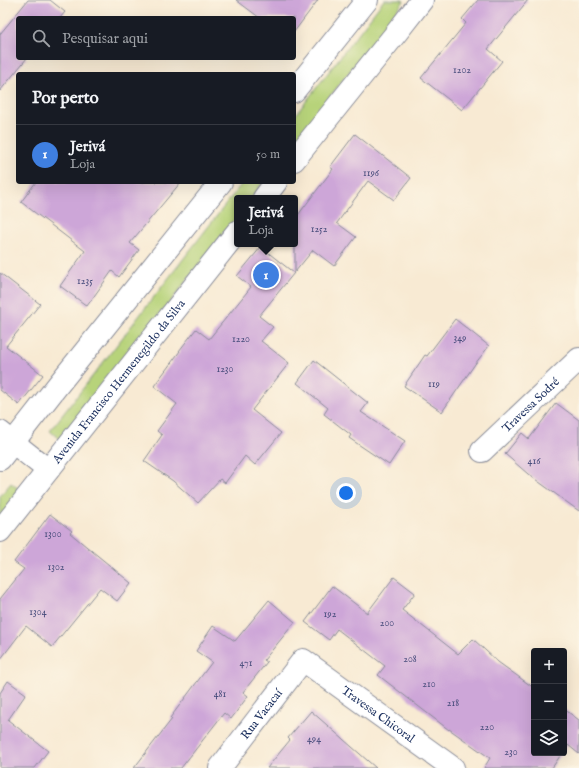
<!DOCTYPE html>
<html lang="pt">
<head>
<meta charset="utf-8">
<style>
  body { margin:0; font-family:"IM FELL English",serif; background:#20242c; color:#f1f3f6 }
  .controls { position:absolute; right:12px; bottom:12px; display:grid; overflow:hidden; border-radius:4px; box-shadow:0 4px 16px #0002 }
  .controls button { width:36px; height:36px; display:grid; place-items:center; padding:0; border:0; border-bottom:1px solid #363941; background:#171b24; color:#f1f3f6; font:20px sans-serif }
  .you { position:absolute; left:346px; top:493px; width:14px; height:14px; margin:-10px; border:3px solid #fff; border-radius:50%; background:#1a73e8; box-shadow:0 0 0 6px #1a73e833 }
  .badge { display:grid; place-items:center; width:26px; height:26px; border-radius:50%; background:#c8321e; color:#fff; font-size:13px; font-weight:700 }
  .pin { position:absolute; translate:-50% -50%; border:2px solid #fff; box-shadow:0 1px 4px #0006 }
  .popup { position:absolute; left:234px; top:195px; width:64px; height:52px; box-sizing:border-box; display:grid; place-content:center; border-radius:4px; background:#171b24; filter:drop-shadow(0 1px 3px #0005); font-size:13px; white-space:nowrap; color:#9ea1a6 }
  .popup b { font-size:15px; color:#f1f3f6 }
  .popup::after { content:''; position:absolute; left:50%; top:100%; margin-left:-8px; border:8px solid transparent; border-top-color:#171b24 }
  .list { margin:0; padding:0; list-style:none }
  h2 { display:flex; justify-content:space-between; align-items:center; height:52px; margin:0; padding:0 16px; font-size:17px }
  h2 small { font-size:13px; font-weight:400; color:#9ea1a6 }
  .list li { display:grid; grid-template-columns:26px 1fr auto; gap:12px; align-items:center; box-sizing:border-box; height:60px; padding:0 16px; border-top:1px solid #363941 }
  .list b { display:block; font-size:15px; white-space:nowrap }
  .list p { margin:0; font-size:13px; white-space:nowrap; color:#9ea1a6 }
  .list em { font-size:13px; font-style:normal; color:#9ea1a6 }
  .icon { flex:none; width:22px; height:22px; fill:none; stroke:currentColor; stroke-width:2; stroke-linecap:round; stroke-linejoin:round }
  .map { position:relative; flex:none; width:579px; height:768px; overflow:hidden }
  .search { position:absolute; background:#171b24; box-shadow:0 4px 16px #0002; left:16px; top:16px; width:280px; height:44px; display:flex; align-items:center; gap:10px; box-sizing:border-box; padding:0 14px; border-radius:4px; color:#9ea1a6; font-size:15px }
  .panel { position:absolute; background:#171b24; box-shadow:0 4px 16px #0002; left:16px; top:72px; width:280px; height:112px; border-radius:4px }
  .map>svg:first-child { display:block }
  .green { fill:#b7d37a; stroke:#69816c }
  .building { fill:#cda6d8 }
  .lines { fill:none; stroke-linecap:round; stroke-linejoin:round }
  .street-casing { stroke:#8a8c98; stroke-width:24 }
  .secondary-casing { stroke:#8a8c98; stroke-width:24 }
  .street { stroke:#fff; stroke-width:22 }
  .secondary { stroke:#fff; stroke-width:22 }
  .labels { text-anchor:middle; stroke-width:3; stroke-linejoin:round; paint-order:stroke }
  .number-label { font-size:10px; fill:#484d7c }
  .street-label { font-size:12px; fill:#1b2f5e; stroke:#fcf5e5 }
</style>
</head>
<body>
<div class="map">
<svg width="579" height="768" viewBox="0 0 579 768">
  <rect width="100%" height="100%" fill="#fcf5e5"/>
  <filter id="ink" filterUnits="userSpaceOnUse"><feTurbulence type="fractalNoise" baseFrequency=".025" numOctaves="2"/><feDisplacementMap in="SourceGraphic" scale="8" xChannelSelector="R" yChannelSelector="G"/><feConvolveMatrix kernelMatrix="1 2 1 2 8 2 1 2 1" color-interpolation-filters="sRGB"/></filter>
  <filter id="wash" filterUnits="userSpaceOnUse"><feTurbulence type="fractalNoise" baseFrequency=".012" numOctaves="4" result="noise"/><feDisplacementMap in="SourceGraphic" scale="16" xChannelSelector="R" yChannelSelector="G"/><feGaussianBlur stdDeviation="0.9" result="paint"/><feColorMatrix in="noise" values="0 0 0 0 0 0 0 0 0 0 0 0 0 0 0 0 0 1.4 0 .05"/><feComposite in="paint" operator="in"/></filter>
  <g filter="url(#wash)">
    <rect width="100%" height="100%" fill="#f8ead3"/>
    <path class="green" d="M 384,0 L 402,0 L 404,1 L 294,143 L 294,117 Z
      M 243,182 L 263,182 L 251,198 L 237,198 L 237,216 L 62,441 L 50,431 Z
      M 11,483 L 24,493 L 0,524 L 0,496 Z"/>
    <g id="blocks">
      <path class="building" d="M 28,0 L 50,0 L 65,12 L 60,18 L 18,18 L 18,58 L 27,58 L 0,91 L 0,34 Z
        M 236,0 L 318,0 L 294,32 L 294,18 L 260,18 Z
        M 478,0 L 528,0 L 488,49 L 502,61 L 462,110 L 421,78 L 466,23 L 462,19 Z
        M 355,134 L 411,178 L 394,200 L 368,181 L 337,223 L 356,237 L 334,266 L 313,250 L 295,272 L 295,219 L 333,169 L 330,167 Z
        M 36,182 L 181,182 L 130,243 L 139,250 L 119,277 L 112,271 L 87,306 L 60,286 L 85,251 L 21,202 Z
        M 261,247 L 294,273 L 259,316 L 273,327 L 261,341 L 289,363 L 252,410 L 281,433 L 255,465 L 245,456 L 225,483 L 220,479 L 198,503 L 173,481 L 144,461 L 162,435 L 157,431 L 177,404 L 154,386 L 180,351 L 179,351 L 196,329 L 209,339 L 251,287 L 237,276 Z
        M 0,273 L 40,304 L 6,346 L 43,375 L 19,405 L 0,390 Z
        M 455,319 L 489,346 L 475,364 L 442,412 L 404,386 L 425,355 L 427,356 Z
        M 314,360 L 368,403 L 361,412 L 405,441 L 389,465 L 349,438 L 351,435 L 324,414 L 328,408 L 297,383 Z
        M 556,403 L 579,420 L 579,511 L 528,474 L 505,454 L 522,433 L 529,439 Z
        M 50,514 L 72,531 L 70,533 L 131,583 L 117,601 L 100,588 L 52,647 L 26,626 L 0,660 L 0,599 L 24,569 L 14,562 Z
        M 394,577 L 415,593 L 402,610 L 458,654 L 473,639 L 498,662 L 534,688 L 534,753 L 562,753 L 552,768 L 484,768 L 490,758 L 449,729 L 449,730 L 378,675 L 385,666 L 337,629 L 329,640 L 305,622 L 332,586 L 367,613 Z
        M 269,600 L 295,622 L 264,660 L 267,662 L 243,692 L 248,696 L 231,719 L 224,713 L 181,768 L 134,768 L 172,719 L 170,718 L 212,662 L 196,651 L 213,626 L 235,641 Z
        M 8,681 L 26,694 L 8,720 L 48,751 L 35,768 L 0,768 L 0,693 Z
        M 564,709 L 579,720 L 579,754 L 568,745 L 564,751 Z
        M 311,711 L 376,768 L 267,768 L 290,740 L 288,738 Z"/>
    </g>
  </g>
  <g filter="url(#ink)">
    <use href="#blocks" fill-opacity="0" stroke="#8a8c98" stroke-width="1"/>
    <g class="lines">
      <g class="street-casing">
        <g id="street">
          <path d="M 0,432 L 48,470"/>
          <path id="s1" d="M 482,451 L 579,359"/>
          <path id="s2" d="M 220,768 L 303,660 L 453,768"/>
        </g>
      </g>
      <g class="secondary-casing">
        <g id="secondary">
          <path d="M 294,91 L 367,0"/>
          <path d="M 294,160 L 397,32 L 422,0"/>
          <path d="M 264,198 L 276,182"/>
          <path d="M 0,459 L 58,385 L 221,182"/>
          <path id="s3" d="M 0,531 L 237,232"/>
        </g>
      </g>
      <use href="#street" class="street"/>
      <use href="#secondary" class="secondary"/>
    </g>
  </g>
  <g class="labels">
    <g class="number-label">
      <text x="462" y="73">1202</text>
      <text x="371" y="176">1196</text>
      <text x="319" y="232">1252</text>
      <text x="85" y="284">1235</text>
      <text x="460" y="341">349</text>
      <text x="241" y="342">1220</text>
      <text x="225" y="372">1230</text>
      <text x="434" y="387">119</text>
      <text x="534" y="464">416</text>
      <text x="53" y="537">1300</text>
      <text x="56" y="570">1302</text>
      <text x="38" y="615">1304</text>
      <text x="330" y="617">192</text>
      <text x="387" y="626">200</text>
      <text x="410" y="662">208</text>
      <text x="246" y="666">471</text>
      <text x="429" y="687">210</text>
      <text x="220" y="697">481</text>
      <text x="453" y="706">218</text>
      <text x="487" y="730">220</text>
      <text x="314" y="742">494</text>
      <text x="511" y="755">230</text>
    </g>
    <g class="street-label">
      <text dy="4" stroke="none"><textPath href="#s3" startOffset="191">Avenida Francisco Hermenegildo da Silva</textPath></text>
      <text dy="4" stroke="none"><textPath href="#s1" startOffset="67">Travessa Sodré</textPath></text>
      <text dy="4" stroke="none"><textPath href="#s2" startOffset="68">Rua Vacacaí</textPath></text>
      <text dy="4" stroke="none"><textPath href="#s2" startOffset="229">Travessa Chicoral</textPath></text>
    </g>
  </g>
</svg>
<div class="controls">
<button>+</button>
<button>−</button>
<button><svg class="icon" aria-label="layers" viewBox="0 0 24 24"><path d="M12 4l9 5-9 5-9-5zM3 14l9 5 9-5"/></svg></button>
</div>
<div class="you"></div>
<div class="pin badge" style="left:266px;top:275px;background:#3f7fe0">1</div>
<div class="popup"><b>Jerivá</b>Loja</div>
<div class="search"><svg class="icon" aria-label="search" viewBox="0 0 24 24"><circle cx="10" cy="10" r="6"/><path d="M15 15l6 6"/></svg>Pesquisar aqui</div>
<section class="panel">
<h2>Por perto<small></small></h2>
<ul class="list">
<li><span class="badge" style="background:#3f7fe0">1</span><div><b>Jerivá</b><p>Loja</p></div><em>50 m</em></li>
</ul>
</section>
</div>
</body>
</html>
